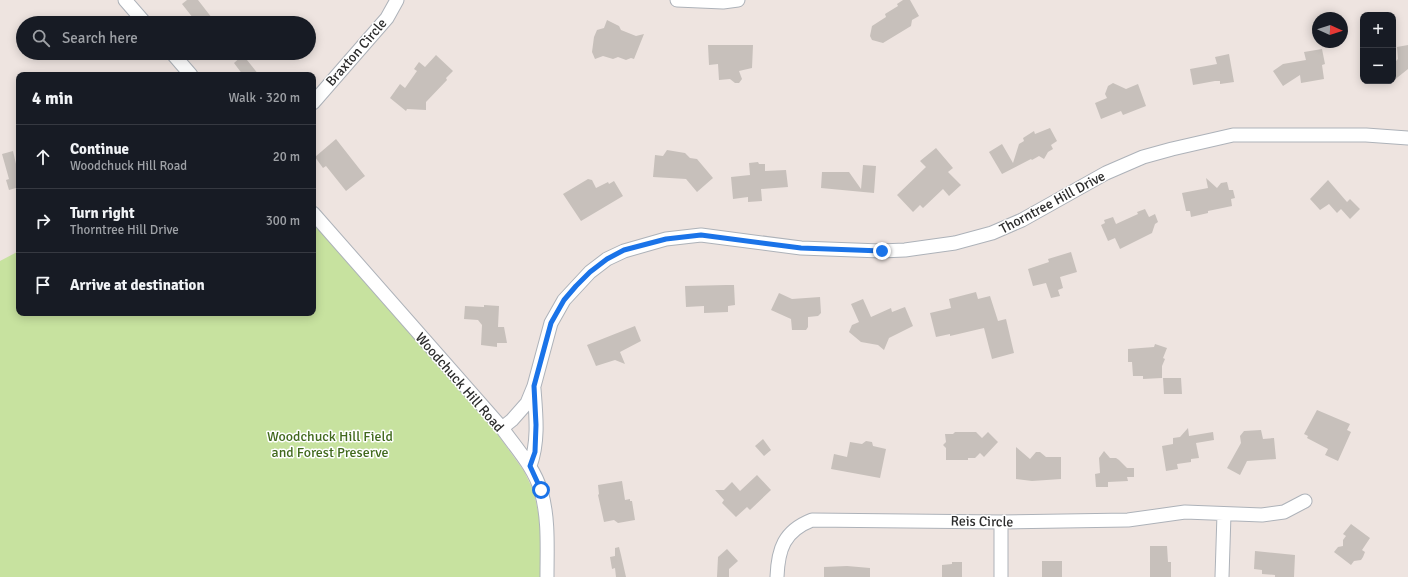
<!DOCTYPE html>
<html lang="en">
<head>
<meta charset="utf-8">
<style>
  body { margin:0; font-family:Signika,sans-serif; background:#242831; color:#f1f3f6 }
  .controls { position:absolute; right:12px; top:12px; display:grid; overflow:hidden; border-radius:8px; box-shadow:0 2px 10px #0003 }
  .controls button { width:36px; height:36px; display:grid; place-items:center; padding:0; border:0; border-bottom:1px solid #363941; background:#171b24; color:#f1f3f6; font:20px sans-serif }
  .compass { position:absolute; left:1312px; top:12px; width:36px; height:36px; border-radius:50%; background:#171b24; box-shadow:0 2px 10px #0003; rotate:93deg }
  .stop { position:absolute; width:12px; height:12px; margin:-9px; border:3px solid #1a73e8; border-radius:50%; background:#fff }
  .stop.end { background:#1a73e8; border-color:#fff; box-shadow:0 1px 4px #0008 }
  .list { margin:0; padding:0; list-style:none }
  h2 { display:flex; justify-content:space-between; align-items:center; height:52px; margin:0; padding:0 16px; font-size:17px }
  h2 small { font-size:13px; font-weight:400; color:#9ea1a6 }
  .list li { display:grid; grid-template-columns:26px 1fr auto; gap:12px; align-items:center; box-sizing:border-box; height:64px; padding:0 16px; border-top:1px solid #363941 }
  .list b { display:block; font-size:15px; white-space:nowrap }
  .list p { margin:0; font-size:13px; white-space:nowrap; color:#9ea1a6 }
  .list em { font-size:13px; font-style:normal; color:#9ea1a6 }
  .icon { flex:none; width:22px; height:22px; fill:none; stroke:currentColor; stroke-width:2; stroke-linecap:round; stroke-linejoin:round }
  .map { position:relative; flex:none; width:1408px; height:577px; overflow:hidden }
  .search { position:absolute; background:#171b24; box-shadow:0 2px 10px #0003; left:16px; top:16px; width:300px; height:44px; display:flex; align-items:center; gap:10px; box-sizing:border-box; padding:0 14px; border-radius:22px; color:#9ea1a6; font-size:15px }
  .panel { position:absolute; background:#171b24; box-shadow:0 2px 10px #0003; left:16px; top:72px; width:300px; height:244px; border-radius:8px }
  .map>svg:first-child { display:block }
  .green { fill:#c7e29f }
  .building { fill:#c7c0bb }
  .lines { fill:none; stroke-linecap:round; stroke-linejoin:round }
  .minor-casing { stroke:#adb2b9; stroke-width:15 }
  .minor { stroke:#fff; stroke-width:13 }
  .route { stroke:#1a73e8; stroke-width:5 }
  .labels { text-anchor:middle; stroke-width:3; stroke-linejoin:round; paint-order:stroke }
  .street-label { font-size:14px; fill:#2d2d2d; stroke:#fff }
  .park-label { font-size:14px; fill:#41691d; stroke:#fff }
</style>
</head>
<body>
<div class="map">
<svg width="1408" height="577" viewBox="0 0 1408 577">
  <rect width="100%" height="100%" fill="#eee4e0"/>
  <path class="green" d="M 313,222 L 496,432 L 524,471 L 534,492 L 540,522 L 541,577 L 0,577 L 0,261 L 19,251 L 19,313 L 313,313 Z"/>
  <path class="building" d="M 187,0 L 198,0 L 212,18 L 206,23 L 197,23 L 182,4 Z
    M 903,0 L 910,0 L 919,16 L 912,20 L 911,26 L 883,43 L 872,40 L 870,36 L 872,26 L 886,17 L 885,14 L 898,6 L 897,4 Z
    M 607,20 L 619,26 L 621,30 L 636,36 L 644,34 L 634,59 L 631,58 L 626,60 L 618,57 L 613,59 L 603,56 L 595,59 L 592,52 L 594,37 L 597,30 L 604,28 Z
    M 708,45 L 753,45 L 752,68 L 739,71 L 742,79 L 739,83 L 735,83 L 730,79 L 719,80 L 718,64 L 709,65 Z
    M 1408,45 L 1408,69 L 1393,81 L 1393,64 L 1398,59 L 1397,47 Z
    M 1322,49 L 1325,64 L 1322,65 L 1324,79 L 1301,83 L 1300,75 L 1283,86 L 1273,71 L 1283,64 L 1306,60 L 1304,52 Z
    M 1229,54 L 1234,82 L 1220,84 L 1220,81 L 1215,81 L 1193,85 L 1190,69 L 1217,64 L 1215,57 Z
    M 243,55 L 259,75 L 243,75 L 234,63 Z
    M 436,55 L 453,71 L 446,78 L 447,80 L 426,102 L 426,110 L 407,109 L 406,111 L 390,98 L 400,84 L 405,88 L 417,71 L 414,69 L 419,62 L 425,67 Z
    M 1113,83 L 1126,89 L 1138,84 L 1146,106 L 1123,115 L 1121,111 L 1101,119 L 1095,103 L 1107,98 L 1105,94 L 1108,86 Z
    M 1050,128 L 1057,141 L 1051,145 L 1053,149 L 1048,152 L 1044,159 L 1039,156 L 1032,160 L 1031,159 L 1002,174 L 989,152 L 1002,144 L 1013,163 L 1019,144 L 1024,141 L 1023,138 L 1034,131 L 1035,134 Z
    M 336,139 L 365,176 L 346,191 L 326,166 L 323,168 L 315,157 Z
    M 936,148 L 953,168 L 948,172 L 961,185 L 949,196 L 943,189 L 923,208 L 920,205 L 913,212 L 897,195 L 926,167 L 920,161 Z
    M 667,150 L 685,153 L 690,158 L 697,159 L 713,178 L 697,192 L 686,179 L 653,177 L 655,155 L 663,156 Z
    M 13,151 L 19,177 L 19,187 L 9,190 L 6,180 L 9,179 L 2,154 Z
    M 758,162 L 759,164 L 765,164 L 765,171 L 786,170 L 788,187 L 761,189 L 762,201 L 748,202 L 748,197 L 733,199 L 731,177 L 750,175 L 749,163 Z
    M 863,165 L 876,166 L 874,193 L 821,188 L 822,172 L 849,172 L 861,189 Z
    M 1206,178 L 1217,188 L 1221,183 L 1227,182 L 1229,190 L 1233,190 L 1235,198 L 1231,199 L 1232,206 L 1208,211 L 1208,213 L 1191,217 L 1190,211 L 1186,211 L 1182,193 L 1208,188 Z
    M 588,179 L 592,180 L 596,188 L 608,182 L 609,184 L 614,181 L 623,196 L 581,221 L 563,194 Z
    M 1328,180 L 1347,202 L 1350,199 L 1360,209 L 1350,219 L 1341,209 L 1337,213 L 1329,204 L 1320,210 L 1310,199 Z
    M 1145,209 L 1149,217 L 1155,214 L 1158,222 L 1155,224 L 1152,233 L 1120,249 L 1115,238 L 1108,241 L 1101,225 L 1105,223 L 1104,220 L 1113,217 L 1116,224 L 1138,214 L 1137,212 Z
    M 1071,252 L 1077,272 L 1060,277 L 1063,288 L 1058,290 L 1060,296 L 1051,298 L 1046,283 L 1033,286 L 1028,269 L 1049,262 L 1048,259 Z
    M 726,285 L 734,285 L 735,305 L 728,306 L 728,312 L 704,313 L 704,306 L 686,307 L 685,286 Z
    M 976,292 L 978,299 L 990,296 L 998,321 L 1006,319 L 1014,353 L 992,359 L 984,328 L 950,336 L 950,334 L 936,337 L 930,313 L 951,308 L 949,299 Z
    M 779,293 L 792,299 L 820,297 L 821,313 L 818,316 L 808,317 L 808,327 L 806,330 L 792,330 L 791,319 L 771,310 Z
    M 863,299 L 871,317 L 891,308 L 892,312 L 905,307 L 913,326 L 889,338 L 884,350 L 878,345 L 861,342 L 849,332 L 852,325 L 859,322 L 851,304 Z
    M 484,305 L 499,306 L 498,327 L 504,327 L 507,343 L 497,343 L 497,347 L 481,345 L 482,325 L 478,320 L 464,319 L 465,306 L 484,307 Z
    M 635,326 L 641,341 L 620,352 L 625,364 L 615,360 L 596,366 L 587,345 Z
    M 1155,344 L 1167,348 L 1163,358 L 1165,359 L 1162,366 L 1162,378 L 1143,379 L 1143,376 L 1133,376 L 1132,362 L 1128,362 L 1128,349 L 1154,347 Z
    M 1163,378 L 1181,378 L 1182,394 L 1164,394 Z
    M 1317,410 L 1350,424 L 1347,430 L 1351,432 L 1338,461 L 1325,455 L 1328,449 L 1307,438 L 1308,436 L 1304,434 Z
    M 1188,428 L 1189,436 L 1213,432 L 1214,440 L 1196,443 L 1199,458 L 1191,459 L 1191,462 L 1177,464 L 1178,469 L 1166,471 L 1162,446 L 1173,444 L 1173,438 L 1180,437 Z
    M 1261,430 L 1263,439 L 1274,438 L 1276,459 L 1247,461 L 1240,475 L 1227,468 L 1241,443 L 1240,436 L 1244,431 Z
    M 955,432 L 976,432 L 982,438 L 988,432 L 998,442 L 984,457 L 980,453 L 975,458 L 968,458 L 968,460 L 946,460 L 946,448 L 943,445 L 946,442 L 945,434 L 953,434 Z
    M 763,439 L 771,450 L 764,456 L 755,446 Z
    M 866,441 L 872,442 L 873,446 L 886,449 L 880,478 L 831,469 L 834,454 L 847,457 L 850,442 L 862,444 Z
    M 1016,447 L 1030,459 L 1036,452 L 1040,452 L 1046,457 L 1061,457 L 1061,479 L 1032,481 L 1016,479 Z
    M 1104,451 L 1110,458 L 1116,458 L 1119,460 L 1127,468 L 1134,468 L 1134,477 L 1127,477 L 1128,481 L 1108,482 L 1108,487 L 1096,487 L 1095,474 L 1100,473 L 1099,458 Z
    M 757,475 L 771,490 L 750,510 L 747,507 L 736,517 L 722,503 L 724,500 L 715,490 L 724,490 L 732,482 L 740,491 Z
    M 622,481 L 625,500 L 630,499 L 630,501 L 632,501 L 635,520 L 618,523 L 614,520 L 604,522 L 598,495 L 599,494 L 598,485 Z
    M 1351,524 L 1370,538 L 1362,550 L 1365,552 L 1363,557 L 1361,560 L 1354,561 L 1351,565 L 1334,552 L 1338,547 L 1343,546 L 1343,540 L 1346,536 L 1343,534 Z
    M 1150,546 L 1167,546 L 1168,562 L 1171,562 L 1171,577 L 1150,577 Z
    M 619,547 L 621,555 L 626,577 L 616,577 L 615,568 L 612,569 L 610,557 L 615,556 L 615,548 Z
    M 727,549 L 738,561 L 729,569 L 729,577 L 717,577 L 718,557 Z
    M 1255,551 L 1295,555 L 1294,577 L 1275,577 L 1275,575 L 1262,574 L 1262,570 L 1254,569 Z
    M 1042,561 L 1062,561 L 1062,577 L 1042,577 Z
    M 952,562 L 962,562 L 962,577 L 942,577 L 942,565 L 952,564 Z
    M 847,566 L 870,568 L 870,577 L 824,577 L 824,567 Z"/>
  <g class="lines">
    <g class="minor-casing">
      <path id="minor" d="M 125,0 L 145,23
        M 677,0 L 723,2 L 738,0
        M 172,53 L 191,75
        M 313,103 L 387,18 L 397,0
        M 313,213 L 502,428 C 516,448 534,467 541,491 C 549,518 547,549 547,577
        M 502,428 L 512,420 L 527,403 L 534,386 L 551,323 L 564,300 L 590,272 L 607,259 L 624,251 L 666,239 L 701,235 L 801,248 L 881,251 L 905,250 L 955,243 L 992,233 L 1022,220 L 1106,173 L 1143,157 L 1172,149 L 1233,135 L 1366,135 L 1408,138
        M 530,466 C 539,441 536,415 534,389
        M 1001,522 L 1001,577
        M 777,577 C 778,549 784,531 812,520 L 1001,522 L 1128,520 L 1185,512 L 1262,515 L 1284,512 L 1305,501
        M 1222,577 L 1224,514"/>
    </g>
    <use href="#minor" class="minor"/>
  </g>
  <g class="lines">
    <path class="route" d="M 541,490 L 530,466 L 535,452 L 536,425 L 534,386 L 551,323 L 564,300 L 576,286 L 590,272 L 607,259 L 624,250 L 666,239 L 701,235 L 801,248 L 882,251"/>
  </g>
  <g class="labels">
    <g class="street-label">
      <text transform="translate(356 52) rotate(-49)" y="5">Braxton Circle</text>
      <text transform="translate(1052 202) rotate(-28)" y="5">Thorntree Hill Drive</text>
      <text transform="translate(460 382) rotate(49)" y="5">Woodchuck Hill Road</text>
      <text transform="translate(982 521) rotate(1)" y="5">Reis Circle</text>
    </g>
    <g class="park-label">
      <text x="330" y="441">Woodchuck Hill Field<tspan x="330" dy="16">and Forest Preserve</tspan></text>
    </g>
  </g>
</svg>
<div class="controls">
<button>+</button>
<button>−</button>
</div>
<svg class="compass" viewBox="-18 -18 36 36"><path d="M0-13l5 13h-10z" fill="#e53935"/><path d="M0 13l5-13h-10z" fill="#9ea1a6"/></svg>
<div class="stop" style="left:541px;top:490px"></div>
<div class="stop end" style="left:882px;top:251px"></div>
<div class="search"><svg class="icon" aria-label="search" viewBox="0 0 24 24"><circle cx="10" cy="10" r="6"/><path d="M15 15l6 6"/></svg>Search here</div>
<section class="panel">
<h2>4 min<small>Walk · 320 m</small></h2>
<ul class="list">
<li><svg class="icon" aria-label="ahead" viewBox="0 0 24 24"><path d="M12 20V5M6 11l6-6 6 6"/></svg><div><b>Continue</b><p>Woodchuck Hill Road</p></div><em>20 m</em></li>
<li><svg class="icon" aria-label="right" viewBox="0 0 24 24"><path d="M7 20v-9h11M14 6l5 5-5 5"/></svg><div><b>Turn right</b><p>Thorntree Hill Drive</p></div><em>300 m</em></li>
<li><svg class="icon" aria-label="arrive" viewBox="0 0 24 24"><path d="M6 21V4h12l-3 4 3 4H6"/></svg><div><b>Arrive at destination</b></div></li>
</ul>
</section>
</div>
</body>
</html>
